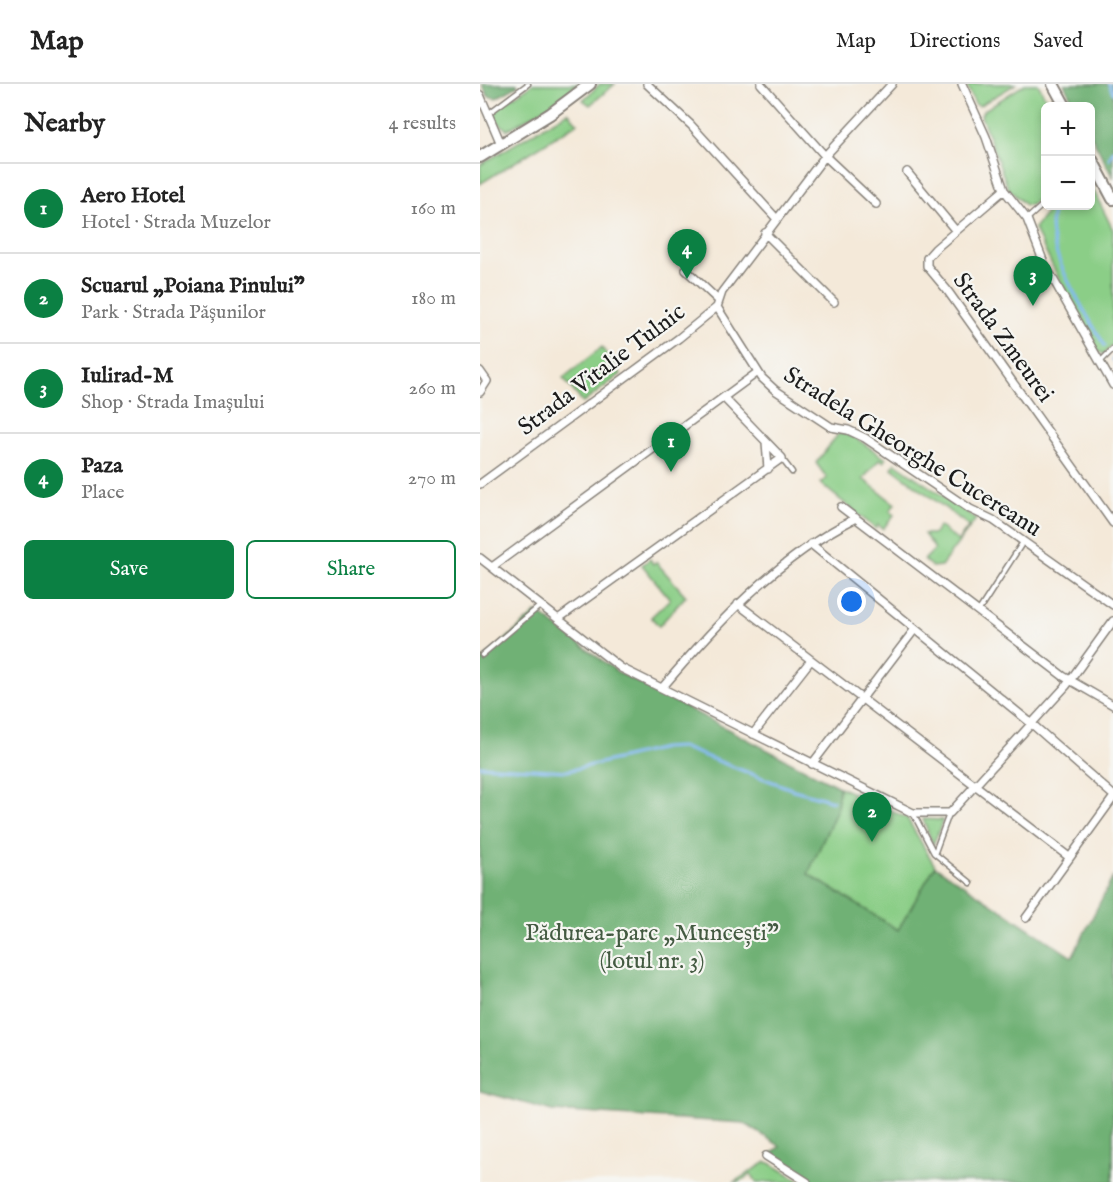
<!DOCTYPE html>
<html lang="en">
<head>
<meta charset="utf-8">
<style>
  body { margin:0; font-family:"IM FELL English",serif; background:#f6f6f6; color:#222 }
  .controls { position:absolute; right:18px; top:18px; display:grid; overflow:hidden; border-radius:9px; box-shadow:0 3px 9px #0003 }
  .controls button { width:54px; height:54px; display:grid; place-items:center; padding:0; border:0; border-bottom:2px solid #e0e0e0; background:#fff; color:#222; font:30px sans-serif }
  .you { position:absolute; left:372px; top:518px; width:21px; height:21px; margin:-15px; border:4px solid #fff; border-radius:50%; background:#1a73e8; box-shadow:0 0 0 9px #1a73e833 }
  .badge { display:grid; place-items:center; width:39px; height:39px; border-radius:50%; background:#0b8043; color:#fff; font-size:20px; font-weight:700 }
  .pin { position:absolute; translate:-50% -50px; filter:drop-shadow(0 2px 3px #0008) }
  .pin::after { content:''; position:absolute; top:32px; width:21px; height:18px; background:inherit; clip-path:polygon(0 0,100% 0,50% 100%) }
  .list { margin:0; padding:0; list-style:none }
  h2 { display:flex; justify-content:space-between; align-items:center; height:78px; margin:0; padding:0 24px; font-size:26px }
  h2 small { font-size:20px; font-weight:400; color:#767676 }
  .list li { display:grid; grid-template-columns:39px 1fr auto; gap:18px; align-items:center; box-sizing:border-box; height:90px; padding:0 24px; border-top:2px solid #e0e0e0 }
  .list b { display:block; font-size:22px; white-space:nowrap }
  .list p { margin:0; font-size:20px; white-space:nowrap; color:#767676 }
  .list em { font-size:20px; font-style:normal; color:#767676 }
  .actions { display:flex; gap:12px; padding:18px 24px }
  .actions a { flex:1; padding:14px 0; border:2px solid #0b8043; border-radius:9px; text-align:center; font-size:21px; color:#0b8043 }
  .actions .main { background:#0b8043; color:#fff }
  .map { position:relative; flex:none; width:633px; height:1098px; overflow:hidden }
  header { display:flex; align-items:center; gap:36px; box-sizing:border-box; height:84px; padding:0 30px; background:#fff; border-bottom:2px solid #e0e0e0 }
  header strong { font-size:28px }
  nav { display:flex; gap:33px; margin-inline-start:auto; font-size:21px }
  main { display:flex }
  aside { flex:1; background:#fff }
  .map>svg:first-child { display:block }
  .green { fill:#8bce87; stroke:#547552; stroke-width:1.5 }
  .forest { fill:#70b174; stroke:#466648; stroke-width:1.5 }
  .lines { fill:none; stroke-linecap:round; stroke-linejoin:round }
  .stream { stroke:#83b9f2; stroke-width:3 }
  .service-casing { stroke:#88827a; stroke-width:7 }
  .minor-casing { stroke:#88827a; stroke-width:10 }
  .primary-casing { stroke:#88827a; stroke-width:14 }
  .service { stroke:#fff; stroke-width:4 }
  .minor { stroke:#fff; stroke-width:7 }
  .primary { stroke:#fff; stroke-width:10 }
  .labels { text-anchor:middle; stroke-width:4.5; stroke-linejoin:round; paint-order:stroke }
  .street-label { font-size:24px; fill:#1c1c1c; stroke:#f6f6f2 }
  .park-label { font-size:24px; fill:#435a41; stroke:#f6f6f2 }
</style>
</head>
<body>
<header>
<strong>Map</strong>
<nav><a>Map</a><a>Directions</a><a>Saved</a></nav>
</header>
<main>
<aside>
<h2>Nearby<small>4 results</small></h2>
<ul class="list">
<li><span class="badge">1</span><div><b>Aero Hotel</b><p>Hotel · Strada Muzelor</p></div><em>160 m</em></li>
<li><span class="badge">2</span><div><b>Scuarul „Poiana Pinului”</b><p>Park · Strada Pășunilor</p></div><em>180 m</em></li>
<li><span class="badge">3</span><div><b>Iulirad-M</b><p>Shop · Strada Imașului</p></div><em>260 m</em></li>
<li><span class="badge">4</span><div><b>Paza</b><p>Place</p></div><em>270 m</em></li>
</ul>
<div class="actions"><a class="main">Save</a><a>Share</a></div>
</aside>
<div class="map">
<svg width="633" height="1098" viewBox="0 0 633 1098">
  <rect width="100%" height="100%" fill="#f6f6f2"/>
  <filter id="ink" filterUnits="userSpaceOnUse"><feTurbulence type="fractalNoise" baseFrequency=".0167" numOctaves="2"/><feDisplacementMap in="SourceGraphic" scale="12" xChannelSelector="R" yChannelSelector="G"/><feConvolveMatrix kernelMatrix="1 2 1 2 8 2 1 2 1" color-interpolation-filters="sRGB"/></filter>
  <filter id="wash" filterUnits="userSpaceOnUse"><feTurbulence type="fractalNoise" baseFrequency=".008" numOctaves="4" result="noise"/><feDisplacementMap in="SourceGraphic" scale="24" xChannelSelector="R" yChannelSelector="G"/><feGaussianBlur stdDeviation="1.35" result="paint"/><feColorMatrix in="noise" values="0 0 0 0 0 0 0 0 0 0 0 0 0 0 0 0 0 1.4 0 .05"/><feComposite in="paint" operator="in"/></filter>
  <g filter="url(#wash)">
    <rect width="100%" height="100%" fill="#f4e9d9"/>
    <path class="green" d="M 53,0 L 98,0 L 68,23 L 27,46 L 16,36 L 14,26 Z
      M 120,0 L 135,0 L 110,21 L 103,16 Z
      M 486,0 L 536,0 L 499,22 L 495,20 Z
      M 545,0 L 558,0 L 570,22 L 566,22 L 565,109 L 551,121 L 545,121 L 528,104 L 501,32 L 503,27 Z
      M 88,28 L 98,39 L 0,100 L 0,81 Z
      M 611,101 L 633,146 L 633,261 L 624,270 L 619,268 L 597,232 L 554,144 L 572,122 L 610,122 Z
      M 122,263 L 141,290 L 103,319 L 83,294 Z
      M 359,349 L 374,353 L 406,375 L 404,378 L 400,375 L 383,395 L 415,420 L 410,427 L 414,431 L 403,445 L 398,441 L 396,445 L 340,399 L 347,394 L 336,379 Z
      M 415,379 L 496,435 L 461,482 L 452,483 L 444,476 L 455,465 L 444,450 L 454,450 L 459,442 L 478,457 L 489,442 L 412,384 Z
      M 170,475 L 173,480 L 176,478 L 206,512 L 179,542 L 171,533 L 190,515 L 162,481 Z
      M 359,703 L 427,734 L 455,782 L 419,847 L 328,790 L 357,725 Z
      M 443,735 L 463,736 L 453,761 Z
      M 286,1078 L 290,1079 L 322,1098 L 277,1098 L 271,1090 L 259,1098 L 254,1098 Z"/>
    <path class="forest" d="M 2,0 L 37,0 L 38,2 L 16,14 L 8,12 Z
      M 584,0 L 633,0 L 633,94 L 611,51 L 610,22 L 595,22 Z
      M 57,528 L 138,588 L 359,703 L 357,725 L 328,790 L 418,846 L 455,782 L 592,873 L 633,793 L 633,1098 L 335,1098 L 290,1071 L 300,1062 L 264,1039 L 73,1027 L 0,1007 L 0,578 Z"/>
    <g class="lines">
      <path class="stream" d="M 629,0 L 633,9
        M 629,75 L 633,67
        M 576,122 C 555,155 608,232 625,262
        M 633,275 L 633,276
        M 0,682 L 87,687 L 183,664 L 201,663 L 314,706 L 353,717"/>
    </g>
  </g>
  <g filter="url(#ink)">
    <g class="lines">
      <g class="service-casing">
        <path id="service" d="M 9,29 L 48,0
          M 547,135 L 566,118
          M 621,277 L 633,265
          M 302,375 L 312,388
          M 498,528 L 543,458
          M 2,571 L 61,521
          M 433,729 L 454,769 L 491,799
          M 455,768 L 469,730"/>
      </g>
      <g class="minor-casing">
        <path id="minor" d="M 167,0 L 211,41 L 296,134
          M 281,0 L 345,72 L 396,120
          M 482,0 L 506,53 L 524,106 L 547,135 L 564,179 L 633,301
          M 0,11 L 21,60
          M 427,88 L 476,147
          M 524,106 L 455,165 L 447,174 L 447,182 L 467,206 L 633,439
          M 285,149 L 354,218
          M 206,186 L 238,216
          M 237,223 L 282,294 L 295,306 L 351,343 L 368,346 L 385,354 L 490,425 L 513,436 L 633,521
          M 237,223 L 242,208 L 345,72 L 412,0
          M 0,287 L 7,297 L 0,308
          M 286,358 L 288,385
          M 0,400 L 199,254 L 237,223
          M 361,423 L 583,592 L 633,621
          M 331,460 L 552,640 L 633,711
          M 0,474 L 141,584 L 433,729 L 470,729 L 586,602 L 633,537
          M 12,483 L 278,288
          M 258,520 L 589,773
          M 78,535 L 302,374 L 244,314
          M 182,604 C 238,538 297,474 376,434
          M 273,650 L 331,576
          M 332,680 L 435,545
          M 546,834 L 633,714
          M 286,1072 L 327,1098"/>
      </g>
      <g class="primary-casing">
        <path id="primary" d="M 573,0 L 585,22
          M 610,72 L 633,115
          M 0,73 L 70,30 L 110,0"/>
      </g>
      <use href="#service" class="service"/>
      <use href="#minor" class="minor"/>
      <use href="#primary" class="primary"/>
    </g>
  </g>
  <g class="labels">
    <g class="street-label">
      <text transform="translate(524 253) rotate(54)" y="8">Strada Zmeurei</text>
      <text transform="translate(121 285) rotate(-37)" y="8">Strada Vitalie Tulnic</text>
      <text transform="translate(433 367) rotate(32)" y="8">Stradela Gheorghe Cucereanu</text>
    </g>
    <g class="park-label">
      <text x="172" y="856">Pădurea-parc „Muncești”<tspan x="172" dy="28">(lotul nr. 3)</tspan></text>
    </g>
  </g>
</svg>
<div class="controls">
<button>+</button>
<button>−</button>
</div>
<div class="you"></div>
<div class="pin badge" style="left:191px;top:388px">1</div>
<div class="pin badge" style="left:392px;top:758px">2</div>
<div class="pin badge" style="left:553px;top:222px">3</div>
<div class="pin badge" style="left:207px;top:195px">4</div>
</div>
</main>
</body>
</html>
